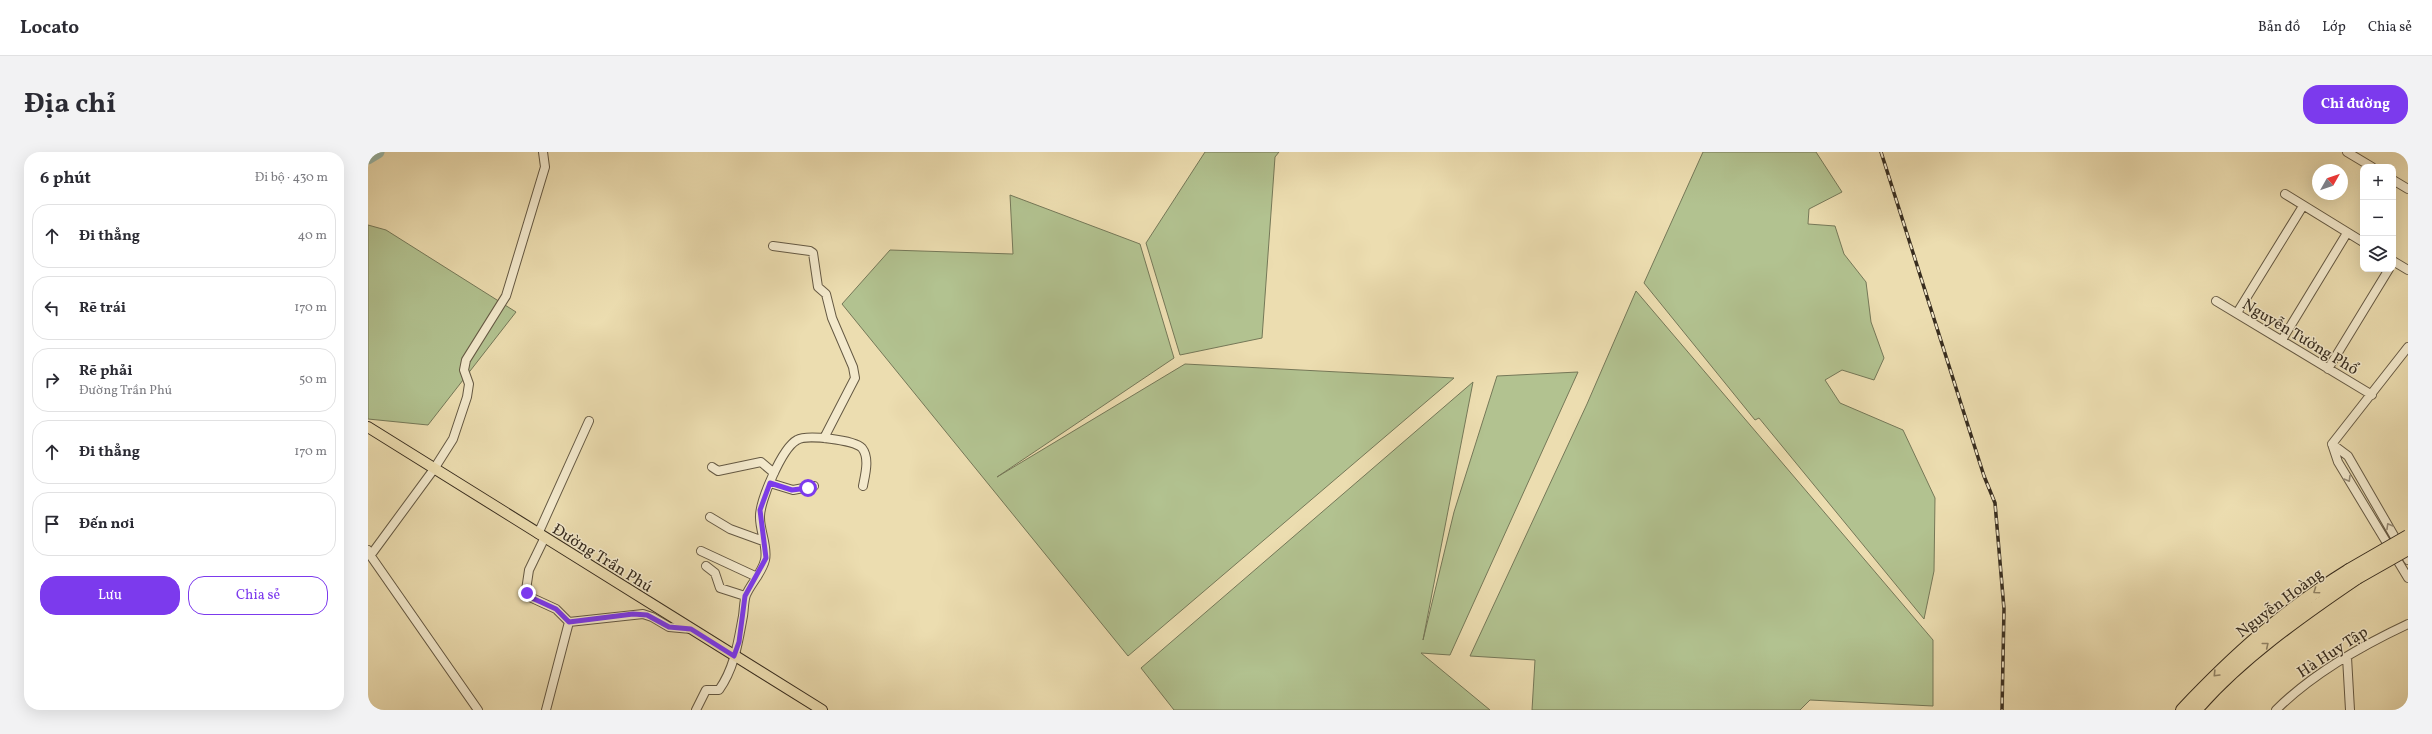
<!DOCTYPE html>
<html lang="vi">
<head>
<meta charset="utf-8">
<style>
  body { margin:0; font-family:Vollkorn,serif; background:#f2f2f3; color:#2b2b33 }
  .controls { position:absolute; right:12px; top:12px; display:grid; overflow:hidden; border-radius:8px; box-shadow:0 4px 16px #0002 }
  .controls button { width:36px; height:36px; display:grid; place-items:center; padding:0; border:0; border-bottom:1px solid #e1e1e2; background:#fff; color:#2b2b33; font:20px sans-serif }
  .compass { position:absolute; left:1944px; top:12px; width:36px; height:36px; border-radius:50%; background:#fff; box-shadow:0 4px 16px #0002; rotate:50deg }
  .stop { position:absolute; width:12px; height:12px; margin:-9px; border:3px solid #7c3aed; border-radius:50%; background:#fff }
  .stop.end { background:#7c3aed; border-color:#fff; box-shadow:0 1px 4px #0008 }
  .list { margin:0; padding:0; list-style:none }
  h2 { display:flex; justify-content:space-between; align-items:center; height:52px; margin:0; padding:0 16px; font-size:17px }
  h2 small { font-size:13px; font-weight:400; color:#7c7c81 }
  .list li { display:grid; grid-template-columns:26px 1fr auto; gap:12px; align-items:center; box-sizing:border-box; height:64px; margin:0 8px 8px; padding:0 8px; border:1px solid #e1e1e2; border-radius:16px }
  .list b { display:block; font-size:15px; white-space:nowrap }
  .list p { margin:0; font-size:13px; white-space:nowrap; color:#7c7c81 }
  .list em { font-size:13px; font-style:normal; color:#7c7c81 }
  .actions { display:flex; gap:8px; padding:12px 16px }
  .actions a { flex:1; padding:9px 0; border:1px solid #7c3aed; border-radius:16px; text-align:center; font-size:14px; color:#7c3aed }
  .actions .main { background:#7c3aed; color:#fff }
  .icon { flex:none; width:22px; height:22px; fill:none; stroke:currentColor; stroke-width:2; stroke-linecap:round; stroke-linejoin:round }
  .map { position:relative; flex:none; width:2040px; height:558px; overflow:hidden; border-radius:16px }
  header { display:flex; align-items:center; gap:24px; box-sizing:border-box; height:56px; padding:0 20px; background:#fff; border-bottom:1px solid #e1e1e2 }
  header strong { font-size:19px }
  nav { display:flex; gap:22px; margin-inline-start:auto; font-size:14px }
  .intro { display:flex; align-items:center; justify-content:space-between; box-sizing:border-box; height:96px; padding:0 24px }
  h1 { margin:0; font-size:28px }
  .button { padding:10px 18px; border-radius:16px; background:#7c3aed; color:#fff; font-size:14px; font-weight:700 }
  main { display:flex; gap:24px; padding:0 24px }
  aside { flex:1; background:#fff; border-radius:16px; box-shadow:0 4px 16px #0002 }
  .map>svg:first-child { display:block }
  .green { fill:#b2c290; stroke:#757858 }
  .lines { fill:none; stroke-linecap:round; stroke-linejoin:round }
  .river { stroke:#99bbae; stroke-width:13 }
  .minor-casing { stroke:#655943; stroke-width:10 }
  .major-casing { stroke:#382d1f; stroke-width:12 }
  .highway-casing { stroke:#382d1f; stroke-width:14 }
  .minor { stroke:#f3e9cc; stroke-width:8 }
  .major { stroke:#ecddb0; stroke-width:10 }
  .highway { stroke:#ecddb0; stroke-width:12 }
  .rail-casing { stroke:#382d1f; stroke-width:3.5 }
  .rail { stroke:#f3e9cc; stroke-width:2; stroke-dasharray:6; stroke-linecap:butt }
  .highway-bridge-casing { stroke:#382d1f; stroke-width:14; stroke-linecap:butt }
  .highway-bridge { stroke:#ecddb0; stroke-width:12 }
  .oneway { stroke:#968b76 }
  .oneway2 { stroke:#928568 }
  .route { stroke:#7c3aed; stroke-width:5 }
  .labels { text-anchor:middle; stroke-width:3; stroke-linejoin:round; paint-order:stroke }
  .street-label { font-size:16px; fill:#382d1f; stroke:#f3e9cc }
</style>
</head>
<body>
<header>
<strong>Locato</strong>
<nav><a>Bản đồ</a><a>Lớp</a><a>Chia sẻ</a></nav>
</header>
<div class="intro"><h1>Địa chỉ</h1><a class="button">Chỉ đường</a></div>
<main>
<aside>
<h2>6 phút<small>Đi bộ · 430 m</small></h2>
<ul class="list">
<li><svg class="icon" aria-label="ahead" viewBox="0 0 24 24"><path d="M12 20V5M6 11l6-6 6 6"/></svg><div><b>Đi thẳng</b></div><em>40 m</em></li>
<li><svg class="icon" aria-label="left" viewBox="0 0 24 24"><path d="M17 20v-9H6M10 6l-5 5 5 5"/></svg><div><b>Rẽ trái</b></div><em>170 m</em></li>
<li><svg class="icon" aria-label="right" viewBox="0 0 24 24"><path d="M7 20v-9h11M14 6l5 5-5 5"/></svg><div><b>Rẽ phải</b><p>Đường Trần Phú</p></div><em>50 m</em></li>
<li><svg class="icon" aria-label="ahead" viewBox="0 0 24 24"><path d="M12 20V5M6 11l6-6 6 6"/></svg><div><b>Đi thẳng</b></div><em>170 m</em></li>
<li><svg class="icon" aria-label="arrive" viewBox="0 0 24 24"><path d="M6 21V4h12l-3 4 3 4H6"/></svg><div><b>Đến nơi</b></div></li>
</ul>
<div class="actions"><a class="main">Lưu</a><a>Chia sẻ</a></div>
</aside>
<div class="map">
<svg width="2040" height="558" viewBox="0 0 2040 558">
  <rect width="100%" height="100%" fill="#ecddb0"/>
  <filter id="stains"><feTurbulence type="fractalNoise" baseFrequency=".005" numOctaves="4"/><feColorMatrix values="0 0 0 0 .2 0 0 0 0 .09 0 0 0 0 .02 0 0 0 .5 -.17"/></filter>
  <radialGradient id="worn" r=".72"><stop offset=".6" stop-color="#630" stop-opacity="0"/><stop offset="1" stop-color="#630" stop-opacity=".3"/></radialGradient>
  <path class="green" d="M 837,0 L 911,0 L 907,5 L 894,186 L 812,203 L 778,91 Z
    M 1335,0 L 1448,0 L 1474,40 L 1441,57 L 1440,72 L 1467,74 L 1476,102 L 1498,130 L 1503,170 L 1516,206 L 1506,228 L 1474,218 L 1457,228 L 1472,251 L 1535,278 L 1567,346 L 1566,419 L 1556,467 L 1391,266 L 1387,268 L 1276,131 Z
    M 642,43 L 772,92 L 806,206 L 629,325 L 817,212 L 1086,226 L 760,504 L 474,152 L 522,98 L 645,102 Z
    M 0,73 L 18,78 L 148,160 L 60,273 L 0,267 Z
    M 1268,139 L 1565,488 L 1565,554 L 1442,548 L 1432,558 L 1164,558 L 1167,508 L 1102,504 L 1219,252 Z
    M 1210,220 L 1082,503 L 1053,501 L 1122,558 L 806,558 L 773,516 L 1105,230 L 1055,488 L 1086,360 L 1129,224 Z"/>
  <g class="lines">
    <path class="river" d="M 0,6 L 10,0"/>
    <g class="minor-casing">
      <path id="minor" d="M 1979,0 L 2004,15
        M 2025,28 L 2040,37
        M 1917,42 L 1995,90
        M 405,94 L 442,99 L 445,101 L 450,135 L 458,142 L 464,166 L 485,215 L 487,226 L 456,286
        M 2025,109 L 2040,118
        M 1848,149 L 2004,243
        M 1869,161 L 1935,54
        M 1914,188 L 1979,81
        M 1960,217 L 2021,117
        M 1964,292 L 1970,310 L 2040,426
        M 1964,292 L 1980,304 L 2040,408
        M 1964,292 L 2040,195
        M 344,315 L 350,319 L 393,310 L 406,321
        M 402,331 L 425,338 L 446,334
        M 342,365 L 362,377 L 395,389
        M 170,382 L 221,269
        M 177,385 L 161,418 L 158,438 L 164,446 L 188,457 L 201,470
        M 0,398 L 3,401 L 5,400 L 66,317 L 85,287 L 99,245 L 101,232 L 96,218 L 98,208 L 138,144 L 177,15 L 175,0
        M 333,399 L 389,425
        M 0,400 L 110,558
        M 338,414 L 347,421 L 352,436 L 377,444
        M 201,470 L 275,462 L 284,465 L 301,475 L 323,477
        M 1979,505 L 1982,558
        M 178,558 L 201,470
        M 328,558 L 338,538 L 351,538 C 367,515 370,490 375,464 C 376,457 376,448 378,443 C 383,431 394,421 397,408 C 400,395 392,379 392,366 C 391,350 414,296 429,288 C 439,282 486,288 494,296 C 502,306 497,323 495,334
        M 1908,558 C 1945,521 1993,494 2040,472"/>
    </g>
    <g class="major-casing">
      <path id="major" d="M 0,275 L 454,558"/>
    </g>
    <g class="highway-casing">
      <path id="highway" d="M 1814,558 C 1867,502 1915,459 1981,418
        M 1828,558 C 1872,507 1933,464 1989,426"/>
    </g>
    <use href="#minor" class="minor"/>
    <use href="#major" class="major"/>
    <use href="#highway" class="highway"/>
    <g class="rail-casing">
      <path id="rail" d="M 1513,0 L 1616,324 L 1627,351 L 1636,457 L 1634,558"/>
    </g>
    <use href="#rail" class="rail"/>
    <g class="highway-bridge-casing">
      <path id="highway-bridge" d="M 1981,418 L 2040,384
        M 1989,426 L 2040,397"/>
    </g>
    <use href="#highway-bridge" class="highway-bridge"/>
  </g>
  <defs><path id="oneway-chevron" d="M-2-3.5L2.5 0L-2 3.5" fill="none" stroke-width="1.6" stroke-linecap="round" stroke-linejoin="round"/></defs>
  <g class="oneway">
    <use href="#oneway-chevron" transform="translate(1980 327) rotate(59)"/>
    <use href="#oneway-chevron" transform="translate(2021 374) rotate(-120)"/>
  </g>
  <g class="oneway2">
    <use href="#oneway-chevron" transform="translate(1948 439) rotate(145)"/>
    <use href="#oneway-chevron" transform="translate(1898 493) rotate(-39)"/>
    <use href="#oneway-chevron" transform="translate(1848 522) rotate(134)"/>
  </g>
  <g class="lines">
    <path class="route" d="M 159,441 L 164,446 L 188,457 L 201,470 L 265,462 L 279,463 L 301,475 L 323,477 L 366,504 L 371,490 L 377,444 L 398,406 L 392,358 L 402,331 L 424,338 L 440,336"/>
  </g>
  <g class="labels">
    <g class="street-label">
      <text transform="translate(1933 184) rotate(31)" y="6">Nguyễn Tường Phổ</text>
      <text transform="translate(235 405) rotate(32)" y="6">Đường Trần Phú</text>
      <text transform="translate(1911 450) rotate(-37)" y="6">Nguyễn Hoàng</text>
      <text transform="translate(1964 499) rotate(-33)" y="6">Hà Huy Tập</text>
    </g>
  </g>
  <rect width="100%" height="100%" filter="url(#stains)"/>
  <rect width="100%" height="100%" fill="url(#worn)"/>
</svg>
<div class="controls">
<button>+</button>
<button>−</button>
<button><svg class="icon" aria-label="layers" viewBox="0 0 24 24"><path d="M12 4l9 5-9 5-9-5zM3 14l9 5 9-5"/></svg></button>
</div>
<svg class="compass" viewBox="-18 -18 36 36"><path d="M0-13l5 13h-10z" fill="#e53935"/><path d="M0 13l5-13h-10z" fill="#7c7c81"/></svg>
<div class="stop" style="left:440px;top:336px"></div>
<div class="stop end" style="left:159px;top:441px"></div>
</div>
</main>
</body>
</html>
